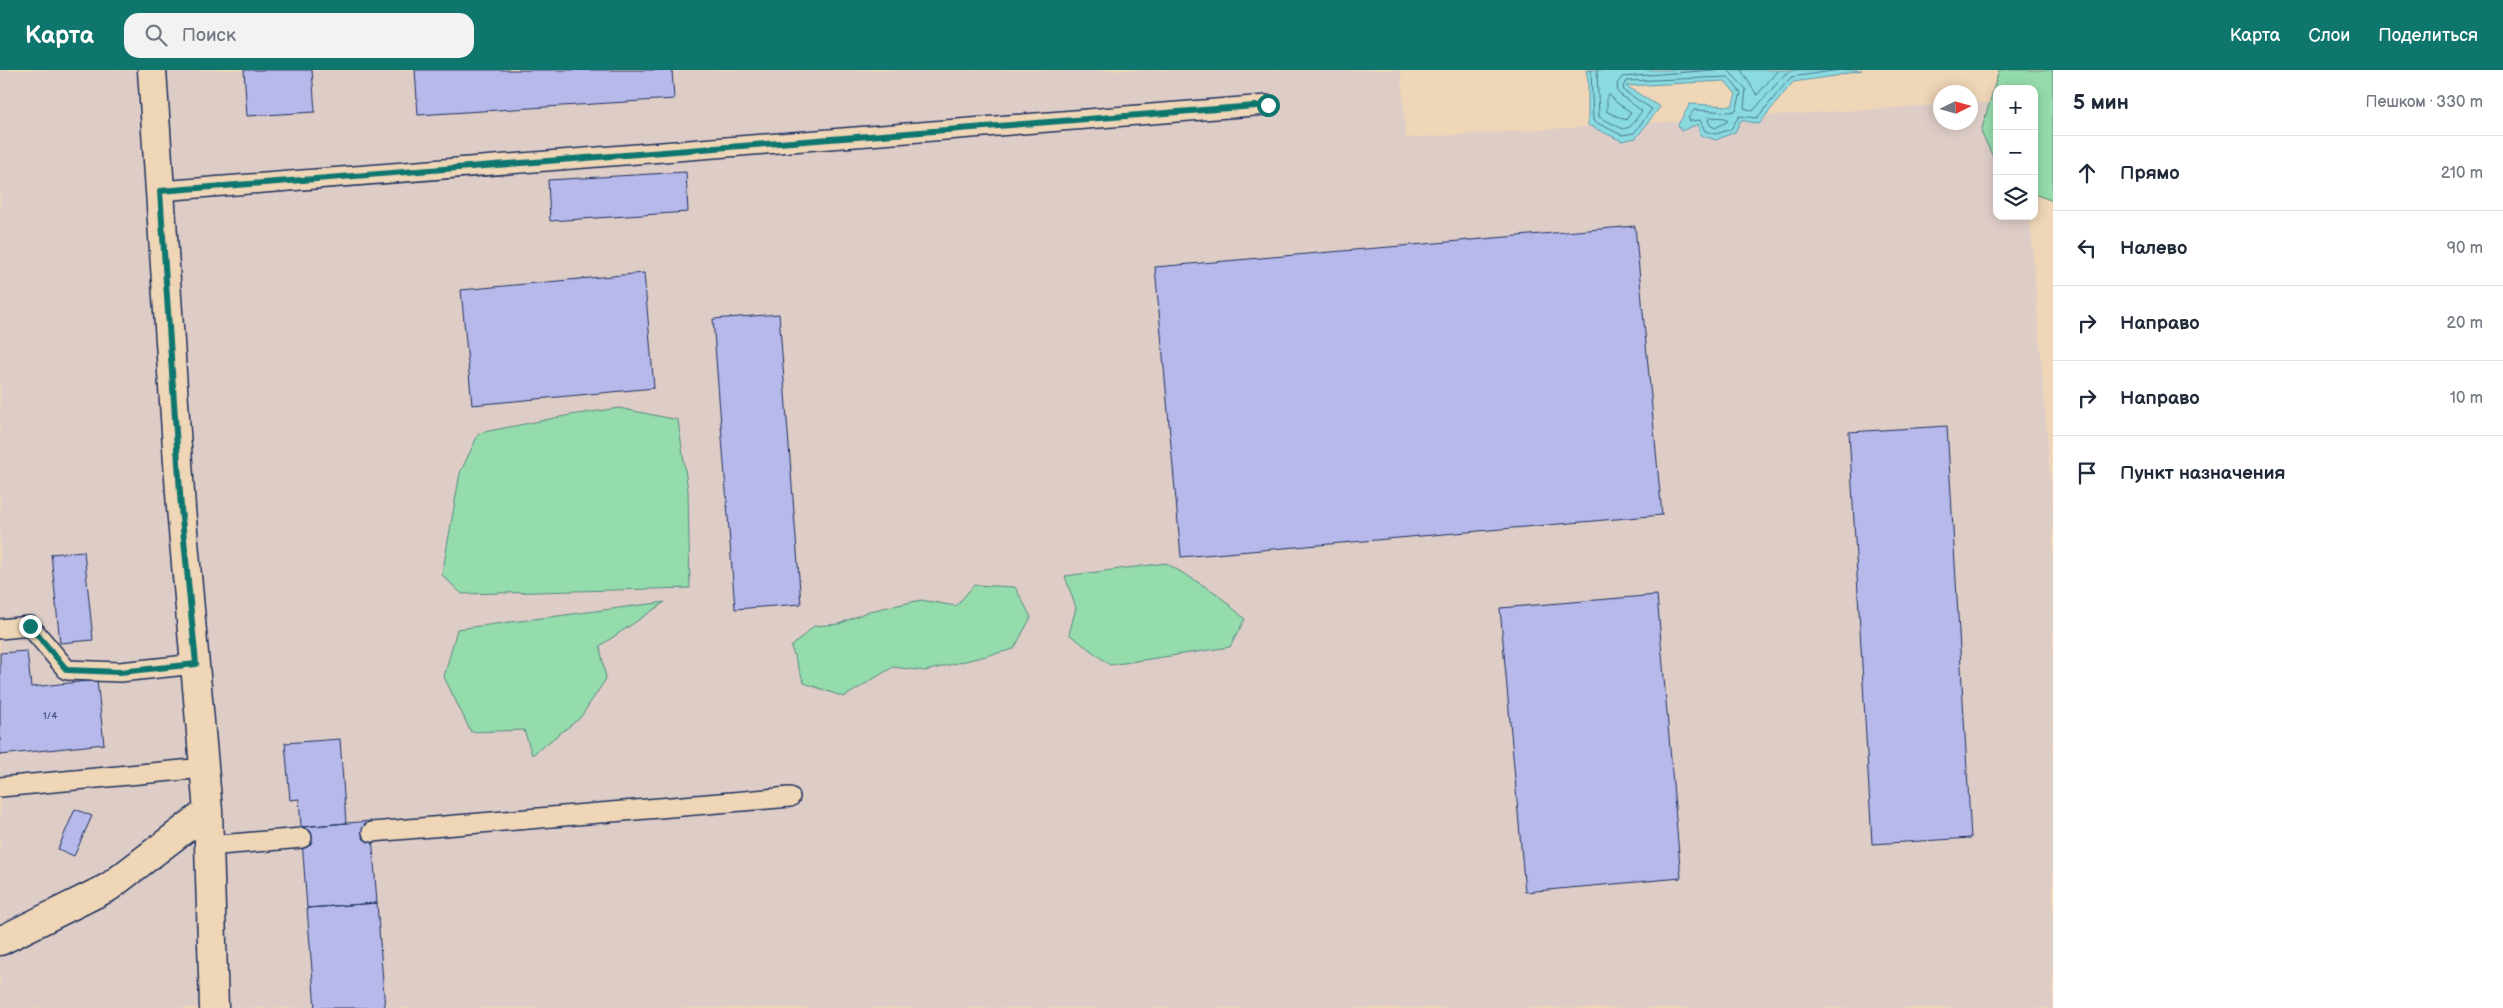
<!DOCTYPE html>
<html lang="ru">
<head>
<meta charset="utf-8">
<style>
  body { margin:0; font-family:"Balsamiq Sans",sans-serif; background:#f2f2f3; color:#1f2937 }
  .controls { position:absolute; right:15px; top:15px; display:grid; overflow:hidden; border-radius:10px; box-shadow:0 2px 12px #0003 }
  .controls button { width:45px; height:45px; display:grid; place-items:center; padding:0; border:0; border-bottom:1px solid #e0e1e3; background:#fff; color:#1f2937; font:25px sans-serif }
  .compass { position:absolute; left:1933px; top:15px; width:45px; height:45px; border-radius:50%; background:#fff; box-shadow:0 2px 12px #0003; rotate:85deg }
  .stop { position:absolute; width:15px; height:15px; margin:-11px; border:4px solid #0f766e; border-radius:50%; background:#fff }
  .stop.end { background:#0f766e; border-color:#fff; box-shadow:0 1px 5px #0008 }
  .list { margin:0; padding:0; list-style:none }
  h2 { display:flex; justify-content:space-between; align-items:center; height:65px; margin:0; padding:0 20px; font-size:21px }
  h2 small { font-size:16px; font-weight:400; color:#747a83 }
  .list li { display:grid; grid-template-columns:32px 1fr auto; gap:15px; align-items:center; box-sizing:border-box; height:75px; padding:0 20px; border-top:1px solid #e0e1e3 }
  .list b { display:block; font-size:19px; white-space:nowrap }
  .list em { font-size:16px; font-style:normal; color:#747a83 }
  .icon { flex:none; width:28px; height:28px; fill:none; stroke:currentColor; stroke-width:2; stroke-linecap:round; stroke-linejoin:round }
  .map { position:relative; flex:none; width:2053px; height:938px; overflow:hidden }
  header { display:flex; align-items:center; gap:30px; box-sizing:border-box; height:70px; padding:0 25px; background:#0f766e; color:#fff }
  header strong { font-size:24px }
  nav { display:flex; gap:28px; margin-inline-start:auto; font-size:18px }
  .search { width:350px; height:45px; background:#f2f2f3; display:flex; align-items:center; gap:12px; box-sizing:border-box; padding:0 18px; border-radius:15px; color:#747a83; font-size:19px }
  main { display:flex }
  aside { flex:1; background:#fff }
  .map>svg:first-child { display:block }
  .built { fill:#decdc7 }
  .green { fill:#94dcab; stroke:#588684 }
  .water { fill:#8adbe0; stroke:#5e96ac }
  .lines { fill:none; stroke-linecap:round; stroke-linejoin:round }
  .shore { stroke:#477492; stroke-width:1 }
  .building { fill:#b7b9eb; stroke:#1b2f5e }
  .service-casing { stroke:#1b2f5e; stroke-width:22 }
  .minor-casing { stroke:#1b2f5e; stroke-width:31 }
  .service { stroke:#efd6b7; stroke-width:19 }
  .minor { stroke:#efd6b7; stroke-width:28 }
  .route { stroke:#0f766e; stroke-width:6 }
  .labels { text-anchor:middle; stroke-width:4; stroke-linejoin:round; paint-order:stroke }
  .number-label { font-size:10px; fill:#425281 }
</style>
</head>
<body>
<header>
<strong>Карта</strong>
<div class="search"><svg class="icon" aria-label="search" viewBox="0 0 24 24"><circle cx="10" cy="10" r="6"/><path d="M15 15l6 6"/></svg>Поиск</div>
<nav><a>Карта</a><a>Слои</a><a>Поделиться</a></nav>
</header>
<main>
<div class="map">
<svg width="2053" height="938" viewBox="0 0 2053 938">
  <rect width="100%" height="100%" fill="#efd6b7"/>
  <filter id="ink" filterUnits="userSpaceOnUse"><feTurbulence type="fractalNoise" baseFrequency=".02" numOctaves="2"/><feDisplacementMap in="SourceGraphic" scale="10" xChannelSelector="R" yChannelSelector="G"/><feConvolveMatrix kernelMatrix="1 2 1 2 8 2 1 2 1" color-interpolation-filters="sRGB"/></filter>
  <g filter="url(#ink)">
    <path class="built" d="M 0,0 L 1401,0 L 1406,68 L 1940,35 L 1940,52 L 1970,52 L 1971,34 L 1997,32 L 1997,146 L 2030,146 L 2053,442 L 2053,938 L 0,938 Z"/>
    <path class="green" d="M 1999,0 L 2053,0 L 2053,131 L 2034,124 L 2034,19 L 1997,19 L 1997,95 L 1981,62 Z
      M 619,338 L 678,350 L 688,420 L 690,518 L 462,524 L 442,505 L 460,403 L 479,363 L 570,345 Z
      M 1166,493 L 1216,523 L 1245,549 L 1230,577 L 1110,595 L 1069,564 L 1076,538 L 1065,506 Z
      M 974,515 L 1015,517 L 1031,547 L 1014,579 L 925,601 L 893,597 L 844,627 L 804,613 L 791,577 L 814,556 L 839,554 L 869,541 L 921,530 L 956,536 Z
      M 665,532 L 600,576 L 606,609 L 580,648 L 532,685 L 524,660 L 471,662 L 444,607 L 457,559 Z"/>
    <path class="water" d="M 1586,0 L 1862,0 L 1835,6 L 1793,12 L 1759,54 L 1741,50 L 1735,62 L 1716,70 L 1700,65 L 1698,54 L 1681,61 L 1678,55 L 1690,34 L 1732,36 L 1736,24 L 1725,11 L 1626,16 L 1660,37 L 1636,68 L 1622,71 L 1588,55 L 1588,10 Z"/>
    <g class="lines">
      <path class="shore" d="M 1591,0 L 1593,51 L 1622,65 L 1634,63 L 1652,39 L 1624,21 L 1623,16 L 1627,11 L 1728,7 L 1741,23 L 1736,40 L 1731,42 L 1694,40 L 1688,48 L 1690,51 L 1700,50 L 1705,61 L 1716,64 L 1731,59 L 1739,46 L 1757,48 L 1791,7 L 1840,0
        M 1597,0 L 1599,47 L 1623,59 L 1630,57 L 1642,41 L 1618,23 L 1617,14 L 1622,7 L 1714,0
        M 1728,0 L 1746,19 L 1744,38 L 1753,41 L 1785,4 L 1794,0
        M 1741,0 L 1757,25 L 1778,0
        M 1610,25 L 1617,33 L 1631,42 L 1626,50 L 1607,42 L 1607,27 Z
        M 1710,47 L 1726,48 L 1728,51 L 1715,58 L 1710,55 L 1708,49 Z"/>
    </g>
    <path class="building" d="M 244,0 L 312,0 L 315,42 L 247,46 Z
      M 415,0 L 672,0 L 674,29 L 418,45 Z
      M 686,102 L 688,142 L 550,151 L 548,110 Z
      M 1635,156 L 1662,445 L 1181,487 L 1155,197 Z
      M 644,203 L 654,318 L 472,335 L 461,220 Z
      M 779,244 L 801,534 L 735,539 L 713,249 Z
      M 1947,356 L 1971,768 L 1872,774 L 1849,362 Z
      M 84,481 L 93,570 L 60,573 L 51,484 Z
      M 1657,525 L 1681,808 L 1525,822 L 1500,538 Z
      M 27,581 L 31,617 L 97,610 L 104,674 L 0,685 L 0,583 Z
      M 340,669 L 346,753 L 301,757 L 299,729 L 290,730 L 285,673 Z
      M 75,739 L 92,746 L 74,786 L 58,779 Z
      M 371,751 L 377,833 L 307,838 L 301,757 Z
      M 377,833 L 385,938 L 315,938 L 307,838 Z"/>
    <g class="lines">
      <g class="service-casing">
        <path id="service" d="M 160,121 L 1267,35
          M 0,559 L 30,556 L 67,600 L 120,602 L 196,594
          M 0,717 L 204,698
          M 372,762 L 790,727
          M 208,776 L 302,768"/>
      </g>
      <g class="minor-casing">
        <path id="minor" d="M 152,0 L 181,438 L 208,741 L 214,938
          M 0,871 L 109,817 L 208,741"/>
      </g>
      <use href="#service" class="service"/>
      <use href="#minor" class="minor"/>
    </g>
  </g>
  <g class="lines" filter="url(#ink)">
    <path class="route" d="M 30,556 L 67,600 L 120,602 L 196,594 L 181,438 L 160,121 L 1268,35"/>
  </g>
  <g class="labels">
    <g class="number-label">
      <text x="50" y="649">1/4</text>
    </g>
  </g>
</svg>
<div class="controls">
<button>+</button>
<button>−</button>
<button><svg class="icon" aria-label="layers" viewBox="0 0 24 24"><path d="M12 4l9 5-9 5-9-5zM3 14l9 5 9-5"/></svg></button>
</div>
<svg class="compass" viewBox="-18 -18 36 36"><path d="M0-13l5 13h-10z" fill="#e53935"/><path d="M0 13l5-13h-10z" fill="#747a83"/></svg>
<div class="stop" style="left:1268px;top:35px"></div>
<div class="stop end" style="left:30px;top:556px"></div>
</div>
<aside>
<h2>5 мин<small>Пешком · 330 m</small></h2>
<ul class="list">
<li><svg class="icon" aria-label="ahead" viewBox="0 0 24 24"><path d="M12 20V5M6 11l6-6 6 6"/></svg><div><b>Прямо</b></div><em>210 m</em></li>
<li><svg class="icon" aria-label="left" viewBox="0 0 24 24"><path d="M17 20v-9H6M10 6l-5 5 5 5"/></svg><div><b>Налево</b></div><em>90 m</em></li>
<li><svg class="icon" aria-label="right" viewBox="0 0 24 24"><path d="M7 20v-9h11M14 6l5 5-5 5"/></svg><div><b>Направо</b></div><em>20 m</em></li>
<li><svg class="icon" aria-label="right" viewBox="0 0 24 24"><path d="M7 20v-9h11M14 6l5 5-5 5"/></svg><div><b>Направо</b></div><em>10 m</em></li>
<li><svg class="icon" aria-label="arrive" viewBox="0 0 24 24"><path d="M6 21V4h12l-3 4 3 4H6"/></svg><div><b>Пункт назначения</b></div></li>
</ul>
</aside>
</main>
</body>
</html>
